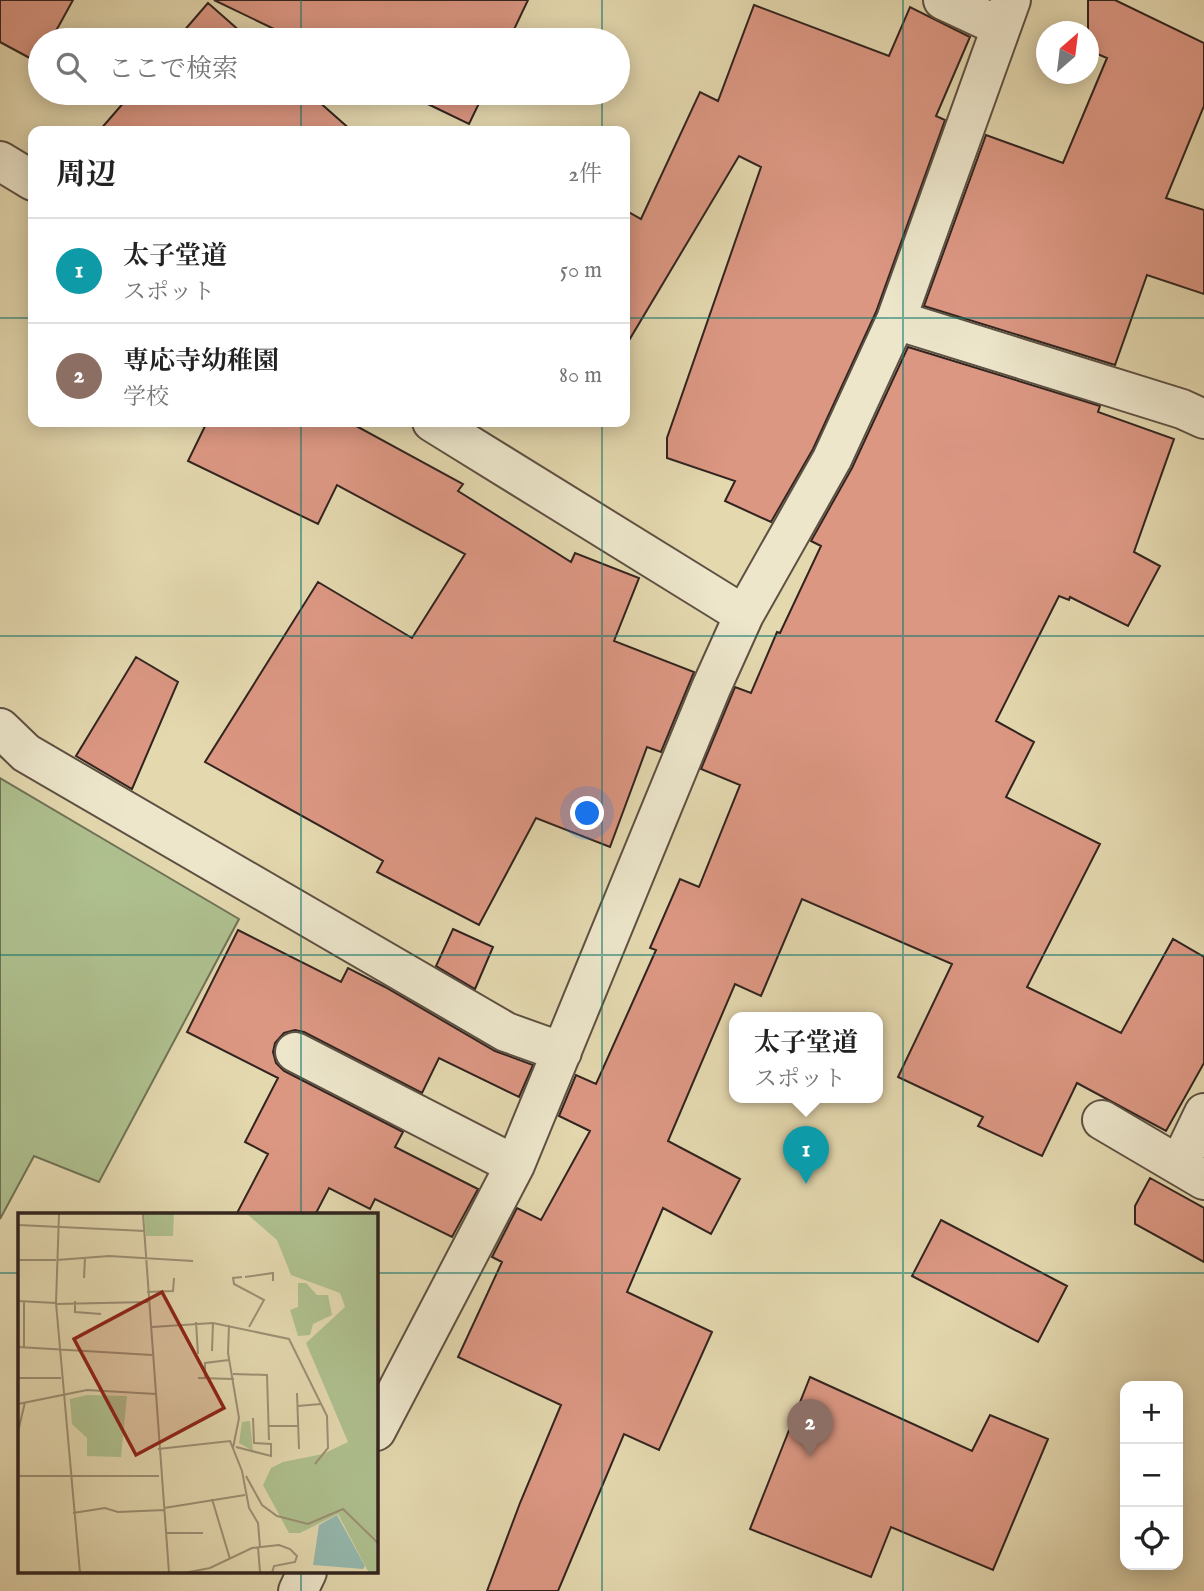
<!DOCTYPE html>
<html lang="ja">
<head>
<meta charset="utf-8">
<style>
  body { margin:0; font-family:"IM FELL English","Noto Serif JP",serif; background:#f2f2f2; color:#222 }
  .controls { position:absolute; right:21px; bottom:21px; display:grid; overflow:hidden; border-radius:14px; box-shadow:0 4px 18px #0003 }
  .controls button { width:63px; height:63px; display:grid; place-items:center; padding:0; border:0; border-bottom:2px solid #e0e0e0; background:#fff; color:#222; font:35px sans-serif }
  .compass { position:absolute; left:1036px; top:21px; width:63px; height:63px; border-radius:50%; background:#fff; box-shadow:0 4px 18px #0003; rotate:28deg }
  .you { position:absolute; left:588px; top:814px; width:24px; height:24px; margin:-18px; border:5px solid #fff; border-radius:50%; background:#1a73e8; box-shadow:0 0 0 10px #1a73e833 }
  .badge { display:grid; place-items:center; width:46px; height:46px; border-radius:50%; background:#8f2418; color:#fff; font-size:23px; font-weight:700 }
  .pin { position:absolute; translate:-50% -58px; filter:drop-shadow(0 2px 4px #0008) }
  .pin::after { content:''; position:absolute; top:37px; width:24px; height:21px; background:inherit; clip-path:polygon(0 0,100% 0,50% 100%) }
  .popup { position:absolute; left:729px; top:1012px; width:154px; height:91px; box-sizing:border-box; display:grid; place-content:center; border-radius:14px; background:#fff; filter:drop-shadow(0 2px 5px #0005); font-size:23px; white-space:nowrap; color:#767676 }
  .popup b { font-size:26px; color:#222 }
  .popup::after { content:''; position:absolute; left:50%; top:100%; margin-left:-14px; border:14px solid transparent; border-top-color:#fff }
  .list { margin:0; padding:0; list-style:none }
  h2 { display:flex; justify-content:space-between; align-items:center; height:91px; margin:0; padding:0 28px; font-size:30px }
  h2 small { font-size:23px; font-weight:400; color:#767676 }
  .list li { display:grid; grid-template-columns:46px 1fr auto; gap:21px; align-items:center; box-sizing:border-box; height:105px; padding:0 28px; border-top:2px solid #e0e0e0 }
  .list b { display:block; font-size:26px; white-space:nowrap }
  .list p { margin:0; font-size:23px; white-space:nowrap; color:#767676 }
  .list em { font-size:23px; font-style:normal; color:#767676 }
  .icon { flex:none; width:38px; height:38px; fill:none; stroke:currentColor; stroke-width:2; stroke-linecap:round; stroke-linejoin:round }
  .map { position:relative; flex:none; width:1204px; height:1591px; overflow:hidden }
  .search { position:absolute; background:#fff; box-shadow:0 4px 18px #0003; left:28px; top:28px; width:602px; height:77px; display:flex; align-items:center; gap:18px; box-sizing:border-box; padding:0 24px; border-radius:38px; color:#767676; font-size:26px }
  .panel { position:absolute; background:#fff; box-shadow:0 4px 18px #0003; left:28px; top:126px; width:602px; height:301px; border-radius:14px }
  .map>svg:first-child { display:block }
  .green { fill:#afc08f; stroke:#707257; stroke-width:2 }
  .building { fill:#dc9783; stroke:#31241f; stroke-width:2 }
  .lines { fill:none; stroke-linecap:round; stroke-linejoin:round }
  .minor-casing { stroke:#5e5143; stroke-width:42 }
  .minor { stroke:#ede6cb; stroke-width:38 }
  .grid { fill:none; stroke:#0f766e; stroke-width:2; stroke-opacity:0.55 }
  .inset-road { fill:none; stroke:#9c9075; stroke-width:2 }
  .view { fill:#8f2418; fill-opacity:0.15; stroke:#8f2418; stroke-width:3.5 }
  .inset-edge { fill:none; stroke:#31241f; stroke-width:3.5 }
</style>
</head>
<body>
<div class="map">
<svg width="1204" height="1591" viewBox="0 0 1204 1591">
  <rect width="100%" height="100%" fill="#e4d8af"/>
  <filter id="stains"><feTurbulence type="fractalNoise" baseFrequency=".00286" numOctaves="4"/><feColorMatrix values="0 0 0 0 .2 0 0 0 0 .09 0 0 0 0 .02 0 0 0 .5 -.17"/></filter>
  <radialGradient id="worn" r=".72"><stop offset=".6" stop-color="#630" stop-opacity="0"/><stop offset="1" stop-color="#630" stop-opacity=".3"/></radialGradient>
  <path class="green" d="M 0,778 L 239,919 L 99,1182 L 34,1156 L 0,1219 Z"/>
  <path class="building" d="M 0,0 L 73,0 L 51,40 L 40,40 L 39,63 L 0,42 Z
    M 214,0 L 528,0 L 509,40 L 297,40 Z
    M 1088,0 L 1115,0 L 1204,43 L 1204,106 L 1166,198 L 1204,210 L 1204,294 L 1147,275 L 1115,365 L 924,306 L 986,135 L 1063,163 L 1107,58 L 1088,50 Z
    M 208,3 L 250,40 L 176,40 Z
    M 754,5 L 889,56 L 910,7 L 970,37 L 936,116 L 945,120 L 876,312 L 813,449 L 771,522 L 725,501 L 735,481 L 667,458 L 667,438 L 761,167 L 739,156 L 625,347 L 625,210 L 641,219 L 700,92 L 718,101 Z
    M 132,93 L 309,93 L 352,131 L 99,131 Z
    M 405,93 L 484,93 L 469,124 Z
    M 908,347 L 1100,406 L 1098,412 L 1174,439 L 1134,552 L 1160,566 L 1128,626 L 1070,597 L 1069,600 L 1059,596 L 996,721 L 1034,742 L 1006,797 L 1100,844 L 1027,987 L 1121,1033 L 1173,939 L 1204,957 L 1204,1063 L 1166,1131 L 1077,1083 L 1042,1156 L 978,1126 L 983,1117 L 898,1077 L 952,964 L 802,899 L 761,996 L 735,984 L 668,1141 L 740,1179 L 711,1234 L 663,1208 L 627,1292 L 712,1332 L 659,1450 L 624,1434 L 558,1591 L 487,1591 L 520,1503 L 561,1405 L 458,1357 L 502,1262 L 492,1257 L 517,1208 L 541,1220 L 590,1131 L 559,1116 L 576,1075 L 596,1084 L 656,950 L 650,948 L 680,879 L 699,887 L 740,785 L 701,769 L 735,687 L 751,693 L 777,632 L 780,633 L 821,546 L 811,541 L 852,468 Z
    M 207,422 L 349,422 L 463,484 L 458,491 L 571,562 L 575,553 L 639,578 L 614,641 L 694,672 L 661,752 L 647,747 L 610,847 L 536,818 L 479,925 L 377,872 L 383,861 L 205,762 L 318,582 L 412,638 L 465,554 L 337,485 L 318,524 L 188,461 Z
    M 136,657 L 178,682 L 132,789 L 76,756 Z
    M 453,929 L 493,947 L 475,989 L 436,966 Z
    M 238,930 L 341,982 L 348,968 L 385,987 L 495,1051 L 533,1065 L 519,1097 L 439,1058 L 422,1093 L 304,1032 L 295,1030 L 284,1033 L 275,1043 L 273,1052 L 276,1063 L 284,1071 L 403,1132 L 395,1147 L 478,1189 L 452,1237 L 375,1199 L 370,1209 L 329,1188 L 315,1215 L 236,1215 L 268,1154 L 245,1142 L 278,1078 L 187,1032 Z
    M 1150,1178 L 1204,1208 L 1204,1262 L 1135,1224 L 1135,1206 Z
    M 941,1220 L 1067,1286 L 1038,1342 L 912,1276 Z
    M 810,1377 L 972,1451 L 990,1415 L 1048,1439 L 993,1570 L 891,1527 L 871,1577 L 750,1529 Z"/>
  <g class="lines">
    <g class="minor-casing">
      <path id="minor" d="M 943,0 L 1001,27
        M 0,161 L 33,181
        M 896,320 L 1182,409 L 1204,419
        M 432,422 L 744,615
        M 0,728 L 26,753 L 506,1032 L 562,1052
        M 295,1052 L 515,1165
        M 1102,1120 L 1204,1180
        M 1179,1165 L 1204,1113
        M 376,1431 L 515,1165 L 711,688 L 744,615 L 832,459 L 896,320 L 1011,0
        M 298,1591 L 307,1572"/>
    </g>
    <use href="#minor" class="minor"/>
  </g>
  <path class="grid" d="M 301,0 L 301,40M 602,0 L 602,40M 903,0 L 903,1591M 301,93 L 301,131M 602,93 L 602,131M 0,318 L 33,318M 625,318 L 1204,318M 301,422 L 301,1215M 602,422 L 602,1591M 0,636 L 1204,636M 0,955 L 1204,955M 0,1273 L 19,1273M 376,1273 L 1204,1273M 301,1572 L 301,1591"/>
  <g transform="translate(18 1213)">
    <rect width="360" height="360" fill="#e4d8af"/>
    <path d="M 126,1 L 156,1 L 155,23 L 128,23 ZM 229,1 L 360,1 L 358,359 L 351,360 L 320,301 L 282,320 L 271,320 L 245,272 L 253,255 L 265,249 L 305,241 L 330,229 L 288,130 L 327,94 L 322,80 L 273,62 L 259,27 ZM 280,70 L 288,70 L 299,82 L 310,82 L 314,102 L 295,111 L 292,122 L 280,123 L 272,97 L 280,94 ZM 69,182 L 109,183 L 103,244 L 69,243 L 69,225 L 54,211 L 52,186 ZM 232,208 L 235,238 L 221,230 L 224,209 Z" fill="#afc08f"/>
    <path d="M 319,302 L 347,353 L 345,356 L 295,352 L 301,312 Z" fill="#95b9af"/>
    <path class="inset-road" d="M 41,1 L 38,90 L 62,360M 125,1 L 151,360M 0,12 L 127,18M 0,47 L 38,47M 39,47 L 91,43 L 175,48M 224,64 L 215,65 L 216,71 L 246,87 L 231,114M 227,64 L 255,60 L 255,68M 66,65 L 67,44M 129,79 L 155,78 L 156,65M 0,88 L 38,90M 6,88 L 6,134M 57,88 L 57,99 L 83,101M 38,91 L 130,89M 178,109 L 180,141M 211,112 L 210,140 L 221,205 L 215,235M 134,114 L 195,110 L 271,126 L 309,203 L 310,235 L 297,251M 0,134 L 134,142M 194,138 L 195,110M 215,161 L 249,162 L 251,227M 0,165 L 43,165M 180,165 L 216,166M 187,165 L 187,150 L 211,147M 279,180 L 281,236M 0,191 L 69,177 L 138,181M 280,193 L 303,191M 251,213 L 281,213M 0,219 L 7,189M 218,234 L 253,243 L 253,231 L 236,230 L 235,205M 140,236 L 212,228 L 224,258 L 231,295 L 240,310 L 242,334M 0,263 L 141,263M 228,263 L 244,292 L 259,303 L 290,311 L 325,296 L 361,331M 194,286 L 212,346M 146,295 L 227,282M 55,300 L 87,295 L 100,299 L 147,297M 149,320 L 185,320M 240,334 L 242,359M 166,360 L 192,355 L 234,335 L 261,332 L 272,336 L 279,343 L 277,349 L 256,353 L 254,360"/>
    <path class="view" d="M 144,79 L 206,195 L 118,242 L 56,126 Z"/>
    <rect width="360" height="360" class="inset-edge"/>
  </g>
  <rect width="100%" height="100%" filter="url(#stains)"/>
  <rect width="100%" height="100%" fill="url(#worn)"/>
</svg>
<div class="controls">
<button>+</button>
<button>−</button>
<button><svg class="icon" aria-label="locate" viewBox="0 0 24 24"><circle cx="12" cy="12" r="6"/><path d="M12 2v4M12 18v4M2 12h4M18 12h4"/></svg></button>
</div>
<svg class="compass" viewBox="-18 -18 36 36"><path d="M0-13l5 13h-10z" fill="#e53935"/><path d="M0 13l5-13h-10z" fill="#767676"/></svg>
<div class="you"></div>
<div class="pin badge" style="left:806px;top:1184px;background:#0f9aa8">1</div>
<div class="popup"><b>太子堂道</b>スポット</div>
<div class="pin badge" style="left:810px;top:1457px;background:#8d6e63">2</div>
<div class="search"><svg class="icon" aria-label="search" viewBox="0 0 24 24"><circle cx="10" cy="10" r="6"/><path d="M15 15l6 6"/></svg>ここで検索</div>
<section class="panel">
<h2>周辺<small>2件</small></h2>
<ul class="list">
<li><span class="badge" style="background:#0f9aa8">1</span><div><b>太子堂道</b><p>スポット</p></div><em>50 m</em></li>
<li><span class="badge" style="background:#8d6e63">2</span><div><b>専応寺幼稚園</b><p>学校</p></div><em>80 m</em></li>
</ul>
</section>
</div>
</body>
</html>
